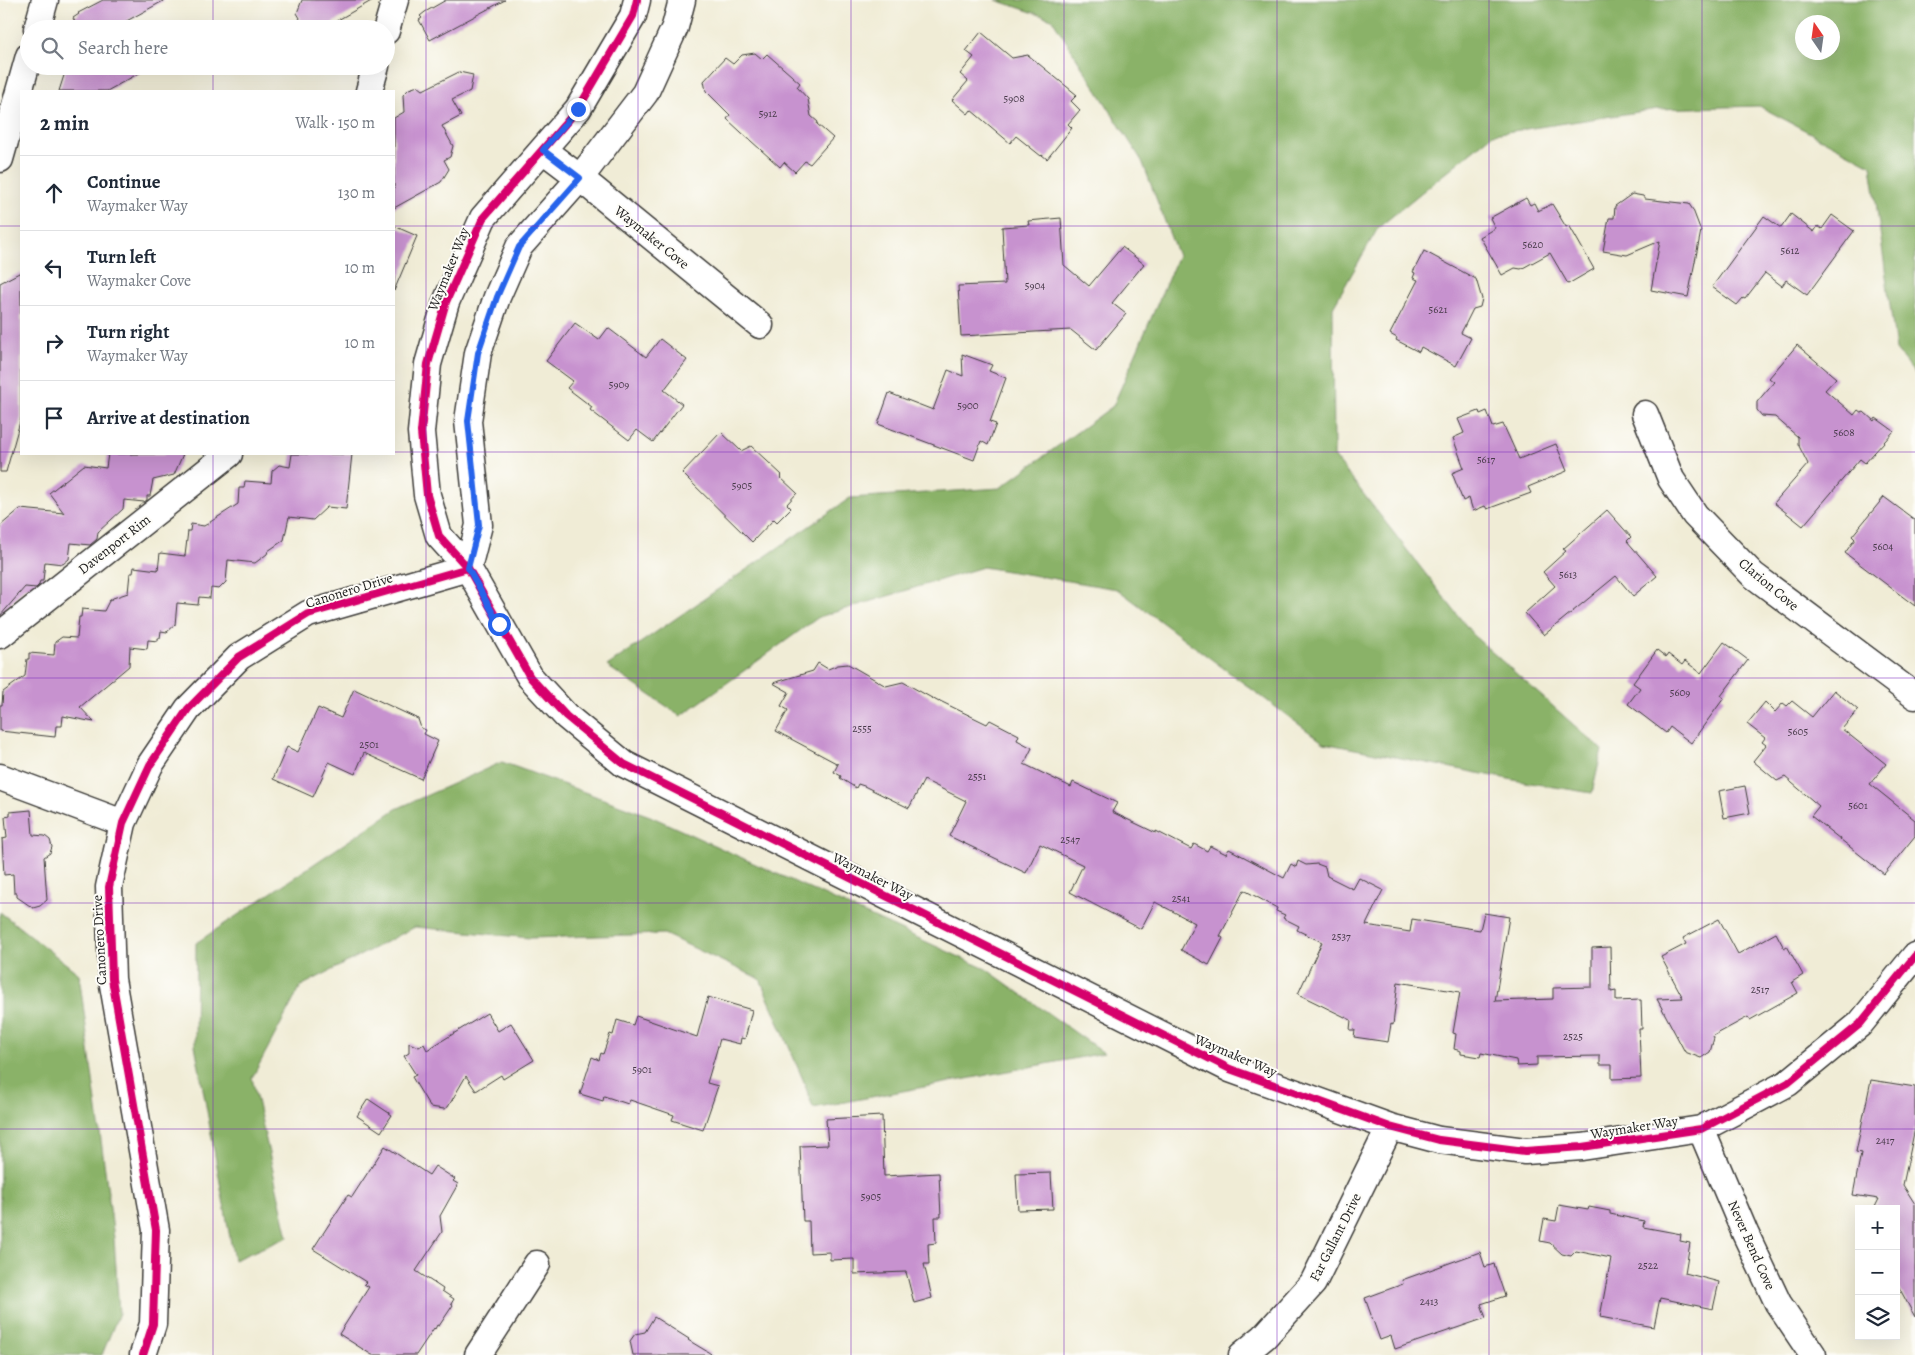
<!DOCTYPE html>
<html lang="en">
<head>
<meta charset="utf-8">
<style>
  body { margin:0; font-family:Alegreya,serif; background:#f6f6f7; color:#1f2937 }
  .controls { position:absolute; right:15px; bottom:15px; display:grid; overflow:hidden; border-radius:0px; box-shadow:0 5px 20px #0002 }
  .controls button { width:45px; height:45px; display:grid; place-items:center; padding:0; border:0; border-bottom:1px solid #e0e1e3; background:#fff; color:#1f2937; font:25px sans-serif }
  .compass { position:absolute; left:1795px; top:15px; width:45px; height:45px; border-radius:50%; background:#fff; box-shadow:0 5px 20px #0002; rotate:347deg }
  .stop { position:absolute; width:15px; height:15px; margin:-11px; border:4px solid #2563eb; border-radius:50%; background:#fff }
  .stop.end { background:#2563eb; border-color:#fff; box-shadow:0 1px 5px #0008 }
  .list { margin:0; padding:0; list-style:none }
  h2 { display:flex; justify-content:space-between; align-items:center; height:65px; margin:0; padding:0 20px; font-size:21px }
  h2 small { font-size:16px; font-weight:400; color:#747a83 }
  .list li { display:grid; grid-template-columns:32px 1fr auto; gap:15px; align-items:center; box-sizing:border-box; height:75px; padding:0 20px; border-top:1px solid #e0e1e3 }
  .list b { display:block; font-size:19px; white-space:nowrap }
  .list p { margin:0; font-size:16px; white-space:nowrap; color:#747a83 }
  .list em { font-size:16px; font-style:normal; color:#747a83 }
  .icon { flex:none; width:28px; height:28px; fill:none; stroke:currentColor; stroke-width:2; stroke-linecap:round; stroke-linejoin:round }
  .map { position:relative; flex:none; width:1915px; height:1355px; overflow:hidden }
  .search { position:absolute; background:#fff; box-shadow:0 5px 20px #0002; left:20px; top:20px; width:375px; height:55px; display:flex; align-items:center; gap:12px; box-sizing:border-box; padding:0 18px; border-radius:28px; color:#747a83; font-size:19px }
  .panel { position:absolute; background:#fff; box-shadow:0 5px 20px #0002; left:20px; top:90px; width:375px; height:365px; border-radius:0px }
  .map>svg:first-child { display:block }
  .forest { fill:#8ab268; stroke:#536742; fill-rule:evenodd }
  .building { fill:#c792cf }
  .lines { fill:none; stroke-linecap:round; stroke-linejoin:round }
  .street-casing { stroke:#3c3b38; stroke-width:29 }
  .street { stroke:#fff; stroke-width:26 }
  .cycleway-casing { stroke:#fdfcf7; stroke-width:11 }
  .cycleway { stroke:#d6006c; stroke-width:8 }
  .route { stroke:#2563eb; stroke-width:6 }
  .grid { fill:none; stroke:#7b2cbf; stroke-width:1; stroke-opacity:0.55 }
  .labels { text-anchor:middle; stroke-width:4; stroke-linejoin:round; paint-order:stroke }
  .number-label { font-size:11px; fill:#473a49 }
  .street-label { font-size:14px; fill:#1c1c1c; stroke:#fdfcf7 }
</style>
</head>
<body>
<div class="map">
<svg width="1915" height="1355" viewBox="0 0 1915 1355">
  <rect width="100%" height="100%" fill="#fdfcf7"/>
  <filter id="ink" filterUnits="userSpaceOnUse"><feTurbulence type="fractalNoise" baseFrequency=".02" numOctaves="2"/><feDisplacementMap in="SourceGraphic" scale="10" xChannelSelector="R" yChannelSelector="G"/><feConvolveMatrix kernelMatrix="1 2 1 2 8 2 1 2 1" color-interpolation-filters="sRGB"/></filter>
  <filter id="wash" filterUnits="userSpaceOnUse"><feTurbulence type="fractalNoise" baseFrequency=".0096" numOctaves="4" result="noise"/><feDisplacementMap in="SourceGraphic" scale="20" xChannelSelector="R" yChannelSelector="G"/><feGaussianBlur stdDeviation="1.12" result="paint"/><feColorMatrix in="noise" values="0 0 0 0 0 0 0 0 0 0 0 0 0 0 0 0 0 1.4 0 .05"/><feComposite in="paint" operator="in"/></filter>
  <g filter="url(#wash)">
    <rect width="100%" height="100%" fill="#f0ecd6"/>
    <path class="forest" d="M 996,0 L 1915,0 L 1915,374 L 1896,350 L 1871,165 L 1759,106 L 1658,109 L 1493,134 L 1378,228 L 1333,307 L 1334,456 L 1474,636 L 1602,750 L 1592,793 L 1524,782 L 1324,743 L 1117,589 L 983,567 L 819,617 L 681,716 L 607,666 L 850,498 L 1000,488 L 1113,406 L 1178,256 L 1142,161 L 1052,19 ZM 1802,22 L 1832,22 L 1832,52 L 1802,52 Z
      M 502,762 L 650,816 L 986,969 L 1104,1053 L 813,1108 L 804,1082 L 760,979 L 664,934 L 530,938 L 415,927 L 301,986 L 252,1078 L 288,1237 L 234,1260 L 195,1045 L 196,943 L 396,809 Z
      M 0,912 L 79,974 L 114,1238 L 119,1313 L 102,1355 L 0,1355 Z"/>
    <g id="blocks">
      <path class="building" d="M 103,0 L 165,0 L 112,29 L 73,29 L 71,25 L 75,22 L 73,18 L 79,14 L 78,13 Z
        M 302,0 L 373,0 L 322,29 L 294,29 L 300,18 L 297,13 Z
        M 446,0 L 505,0 L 430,40 L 419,20 L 422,18 L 420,16 L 425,12 Z
        M 981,32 L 1012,58 L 1028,55 L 1077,95 L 1071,101 L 1080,110 L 1068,124 L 1072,128 L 1047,159 L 1042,155 L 1041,156 L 1016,136 L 1010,143 L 971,110 L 968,114 L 952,100 L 968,81 L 960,74 L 974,57 L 966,51 Z
        M 755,53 L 762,59 L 767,54 L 800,83 L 797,87 L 808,99 L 811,116 L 818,122 L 817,124 L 833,138 L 810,164 L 805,161 L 795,172 L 784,162 L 780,167 L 741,132 L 727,119 L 730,115 L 706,91 L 704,81 L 725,58 L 733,64 L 742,55 Z
        M 67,66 L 152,66 L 107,91 L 59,91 Z
        M 459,72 L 473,75 L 470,91 L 452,100 L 461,116 L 442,126 L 453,146 L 450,157 L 444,160 L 449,169 L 441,182 L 394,208 L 394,118 L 404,112 L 403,95 L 409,89 L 418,86 L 423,90 Z
        M 1632,194 L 1643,196 L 1645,199 L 1689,204 L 1693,210 L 1701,231 L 1688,297 L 1651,290 L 1660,241 L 1627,255 L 1603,251 L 1609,218 L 1614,218 L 1615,206 Z
        M 1526,198 L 1530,205 L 1534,203 L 1538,211 L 1552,204 L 1566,227 L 1569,225 L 1594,269 L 1568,284 L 1550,253 L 1521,269 L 1515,268 L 1502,275 L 1480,237 L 1495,228 L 1490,218 Z
        M 1791,214 L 1814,232 L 1818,226 L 1822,229 L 1832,215 L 1854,231 L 1807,295 L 1786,280 L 1782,286 L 1765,273 L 1745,299 L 1743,298 L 1737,305 L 1712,287 L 1764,216 L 1781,228 Z
        M 1061,218 L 1064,265 L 1089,286 L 1122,247 L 1144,264 L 1112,303 L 1126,314 L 1096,350 L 1071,330 L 961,336 L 958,286 L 1005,284 L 1002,227 L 1029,225 L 1028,221 Z
        M 394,226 L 417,236 L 394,291 Z
        M 1424,251 L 1476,279 L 1482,299 L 1480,307 L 1473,309 L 1461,333 L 1471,338 L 1456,366 L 1421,347 L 1419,352 L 1396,340 L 1397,338 L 1390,334 L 1418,280 L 1413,278 L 1415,273 L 1413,272 Z
        M 21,272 L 21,418 L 6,472 L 0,472 L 0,283 Z
        M 575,323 L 599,340 L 608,328 L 646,357 L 660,339 L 687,360 L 664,390 L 682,404 L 653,442 L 637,430 L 629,440 L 590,410 L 592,407 L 567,388 L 573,381 L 546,361 Z
        M 1797,345 L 1836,378 L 1825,390 L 1854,415 L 1858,410 L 1862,413 L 1864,412 L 1874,421 L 1876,418 L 1894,431 L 1865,463 L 1860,459 L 1803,526 L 1774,503 L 1808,464 L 1798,444 L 1798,437 L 1775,417 L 1762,416 L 1757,410 L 1757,402 L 1774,382 L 1769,378 Z
        M 962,354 L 992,365 L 989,371 L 1006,378 L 990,422 L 996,424 L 988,445 L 981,441 L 974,460 L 878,424 L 889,393 L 933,410 L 948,370 L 963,376 Z
        M 1479,411 L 1480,414 L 1487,411 L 1493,427 L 1503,424 L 1519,459 L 1556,444 L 1567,471 L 1528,487 L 1531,493 L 1487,509 L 1485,506 L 1473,511 L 1469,498 L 1463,501 L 1452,473 L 1464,468 L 1453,438 L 1464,433 L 1458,419 Z
        M 721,432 L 741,451 L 751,446 L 782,475 L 780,477 L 797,493 L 787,504 L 791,508 L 777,522 L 774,519 L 752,542 L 682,473 Z
        M 108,454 L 183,454 L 174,475 L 153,480 L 150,496 L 147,496 L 147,500 L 144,502 L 124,500 L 123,509 L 98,532 L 97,539 L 90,545 L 71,543 L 69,559 L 63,564 L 45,562 L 43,581 L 40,581 L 39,585 L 36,588 L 25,587 L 0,616 L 0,526 L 20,509 L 64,513 L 49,493 L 84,465 L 106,468 Z
        M 292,454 L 352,454 L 346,509 L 327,507 L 313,520 L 289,517 L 284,540 L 268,551 L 267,554 L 255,563 L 228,560 L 226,582 L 219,589 L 211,588 L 210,598 L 199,597 L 198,605 L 177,603 L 175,625 L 167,632 L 161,631 L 160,638 L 158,638 L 158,641 L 148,640 L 147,649 L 130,647 L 129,666 L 80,707 L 94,722 L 63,716 L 62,726 L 56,726 L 55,737 L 0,731 L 0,705 L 2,705 L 3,692 L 25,676 L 27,659 L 29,659 L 29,653 L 54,655 L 55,642 L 62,637 L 77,638 L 79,617 L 81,617 L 82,609 L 104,611 L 109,601 L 113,598 L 128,593 L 130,573 L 133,573 L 134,567 L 158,570 L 160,553 L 185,556 L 188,531 L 190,531 L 191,524 L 204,526 L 238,504 L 239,488 L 244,488 L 245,481 L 271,483 L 272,471 L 279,465 L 290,467 Z
        M 1884,497 L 1915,520 L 1915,606 L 1845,553 L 1855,539 L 1852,536 Z
        M 1607,510 L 1631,537 L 1627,541 L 1657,576 L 1633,596 L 1616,576 L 1544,635 L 1525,613 L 1555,586 L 1543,572 L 1566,551 L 1563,549 Z
        M 1724,642 L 1748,660 L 1721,696 L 1724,698 L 1691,743 L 1670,727 L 1666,733 L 1628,704 L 1640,688 L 1633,683 L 1657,650 L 1666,657 L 1668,654 L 1682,665 L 1685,661 L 1701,673 Z
        M 818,663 L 828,669 L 838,665 L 848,664 L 886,686 L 903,682 L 939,702 L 940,701 L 987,724 L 990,720 L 1019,735 L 1017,740 L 1032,748 L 1024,764 L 1071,787 L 1073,782 L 1117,803 L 1112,812 L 1156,833 L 1156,831 L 1191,849 L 1194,844 L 1207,851 L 1210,846 L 1226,854 L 1229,849 L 1284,878 L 1291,864 L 1296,867 L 1298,861 L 1306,865 L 1317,864 L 1325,867 L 1327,876 L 1353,889 L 1359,878 L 1383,890 L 1366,925 L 1410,932 L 1412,919 L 1480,930 L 1484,913 L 1509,917 L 1495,1001 L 1553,999 L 1553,988 L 1592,987 L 1592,948 L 1610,947 L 1611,992 L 1616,991 L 1616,1001 L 1641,1000 L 1642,1029 L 1639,1029 L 1641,1078 L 1612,1079 L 1612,1065 L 1600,1065 L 1600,1056 L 1537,1057 L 1537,1065 L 1517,1066 L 1516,1060 L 1481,1053 L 1480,1057 L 1461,1054 L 1461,1051 L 1454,1049 L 1456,1034 L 1453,1033 L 1460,992 L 1398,982 L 1393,1025 L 1391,1024 L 1388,1042 L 1354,1037 L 1355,1030 L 1350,1030 L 1351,1020 L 1298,994 L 1322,942 L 1297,930 L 1299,926 L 1283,918 L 1285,915 L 1276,911 L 1277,908 L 1244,890 L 1220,936 L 1223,938 L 1209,965 L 1181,950 L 1195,923 L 1155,902 L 1141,929 L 1070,892 L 1083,865 L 1040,844 L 1026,873 L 949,836 L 966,801 L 924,780 L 909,808 L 864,786 L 858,784 L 856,788 L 840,778 L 841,776 L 834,772 L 838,764 L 776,731 L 788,710 L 781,706 L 789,692 L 773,683 L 813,671 Z
        M 354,689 L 418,719 L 421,728 L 426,730 L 424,734 L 438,741 L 421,779 L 364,753 L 355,774 L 329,762 L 313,797 L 273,779 L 287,747 L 298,752 L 318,708 L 341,718 Z
        M 1834,690 L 1858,710 L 1842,729 L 1886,764 L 1870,784 L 1915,820 L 1915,836 L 1884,874 L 1811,816 L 1819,806 L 1785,777 L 1777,781 L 1753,761 L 1766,745 L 1762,742 L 1765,738 L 1747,724 L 1765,702 L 1775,712 L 1783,703 L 1787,706 L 1792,701 L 1812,717 Z
        M 1745,786 L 1750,813 L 1724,818 L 1719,791 Z
        M 31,810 L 33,835 L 45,836 L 50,840 L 52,847 L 50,853 L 44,857 L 47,900 L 40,906 L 33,908 L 17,897 L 17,893 L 14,893 L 13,874 L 4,875 L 2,839 L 7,838 L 5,817 L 10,816 L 10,812 Z
        M 1719,919 L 1738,954 L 1776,933 L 1784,948 L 1787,946 L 1803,975 L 1792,982 L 1798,993 L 1750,1020 L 1748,1017 L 1715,1035 L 1713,1036 L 1714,1038 L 1710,1052 L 1701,1058 L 1685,1052 L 1657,999 L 1683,998 L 1661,957 L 1686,944 L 1683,938 Z
        M 708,997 L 752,1010 L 745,1039 L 741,1038 L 740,1044 L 720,1039 L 707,1083 L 718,1086 L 703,1130 L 672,1120 L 674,1115 L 630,1100 L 628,1104 L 604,1096 L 603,1101 L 580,1094 L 592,1057 L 599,1060 L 601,1053 L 603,1054 L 610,1034 L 613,1035 L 617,1020 L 633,1025 L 636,1016 L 697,1037 Z
        M 487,1013 L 498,1031 L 511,1023 L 534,1060 L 503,1079 L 501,1075 L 476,1091 L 466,1076 L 448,1107 L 444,1109 L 430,1107 L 412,1077 L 416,1075 L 404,1056 L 409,1053 L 409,1043 L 419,1047 L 424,1044 L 427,1050 Z
        M 1871,1080 L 1915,1087 L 1915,1128 L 1903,1185 L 1915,1204 L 1915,1317 L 1896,1282 L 1896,1209 L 1874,1209 L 1879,1199 L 1853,1195 L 1861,1153 L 1856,1152 Z
        M 368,1099 L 392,1115 L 381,1132 L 357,1116 Z
        M 882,1116 L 884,1176 L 939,1173 L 941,1217 L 935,1217 L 936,1243 L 928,1244 L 929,1264 L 924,1264 L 932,1298 L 914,1303 L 906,1272 L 854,1274 L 854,1259 L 830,1260 L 830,1252 L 810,1253 L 809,1221 L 803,1221 L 800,1146 L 828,1145 L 826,1119 Z
        M 385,1146 L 429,1175 L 435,1166 L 455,1179 L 453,1181 L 458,1184 L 440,1216 L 442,1232 L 416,1271 L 443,1289 L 442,1291 L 454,1299 L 451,1304 L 453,1305 L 439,1326 L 437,1325 L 435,1329 L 434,1328 L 416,1355 L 372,1355 L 339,1334 L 369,1287 L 364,1284 L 366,1282 L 313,1249 L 348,1195 L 352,1197 Z
        M 1051,1173 L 1053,1209 L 1018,1210 L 1016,1174 Z
        M 1559,1205 L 1588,1210 L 1589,1207 L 1610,1211 L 1610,1214 L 1644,1221 L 1643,1227 L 1681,1234 L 1680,1241 L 1690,1243 L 1685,1273 L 1719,1282 L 1713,1309 L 1660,1298 L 1654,1327 L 1600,1317 L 1611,1258 L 1576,1251 L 1571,1256 L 1562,1254 L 1550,1243 L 1540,1241 L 1544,1219 L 1556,1221 Z
        M 1480,1252 L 1485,1267 L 1494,1264 L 1505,1296 L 1481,1304 L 1486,1318 L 1395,1349 L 1391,1336 L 1380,1340 L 1365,1298 L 1403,1284 L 1402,1280 Z
        M 654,1317 L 689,1339 L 688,1340 L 713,1355 L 633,1355 L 630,1341 L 635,1334 L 645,1332 Z"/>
    </g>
  </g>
  <g filter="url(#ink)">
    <use href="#blocks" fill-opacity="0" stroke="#3c3b38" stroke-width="1"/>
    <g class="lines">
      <g class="street-casing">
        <path id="street" d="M 637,0 L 633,16 L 578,109 L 483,218 L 446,302 L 428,364 L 421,432 L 427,495 L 439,536 L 468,568 L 530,677 L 566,716 L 624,764 L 1230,1069 L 1390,1127 L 1439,1140 L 1525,1151 L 1582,1147 L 1701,1129 L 1788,1083 L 1860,1024 L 1915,956
          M 37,29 L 45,0
          M 386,31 L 395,0
          M 369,91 L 376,66
          M 543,150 L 580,178 L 760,325
          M 0,159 L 29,56
          M 1645,414 L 1671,479 L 1695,515 L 1753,575 L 1915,696
          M 468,568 L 479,525 L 468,421 L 478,353 L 497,297 L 519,247 L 580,178 L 645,93 L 675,27 L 682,0
          M 0,635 L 229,454
          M 0,777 L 123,823
          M 1701,1129 L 1745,1233 L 1778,1303 L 1813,1355
          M 143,1355 L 153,1324 L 156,1230 L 112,979 L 109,887 L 123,823 L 150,765 L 188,709 L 239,657 L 308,614 L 468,568
          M 478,1355 L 537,1264
          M 1242,1355 L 1264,1337 L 1313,1283 L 1390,1127"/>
      </g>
      <use href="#street" class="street"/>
      <g class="cycleway-casing">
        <path id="cycleway" d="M 637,0 L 633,16 L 578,109 L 483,218 L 446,302 L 428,364 L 421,432 L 427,495 L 439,536 L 468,568 L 530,677 L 566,716 L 624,764 L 1230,1069 L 1390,1127 L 1439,1140 L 1525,1151 L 1582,1147 L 1701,1129 L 1788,1083 L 1860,1024 L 1915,956
          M 143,1355 L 153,1324 L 156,1230 L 112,979 L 109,887 L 123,823 L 150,765 L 188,709 L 239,657 L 308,614 L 468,568"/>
      </g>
      <use href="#cycleway" class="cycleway"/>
    </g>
  </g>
  <g class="lines" filter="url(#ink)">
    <path class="route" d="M 499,624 L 468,568 L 479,525 L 468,421 L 478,353 L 497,297 L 519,247 L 580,178 L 543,150 L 578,109"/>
  </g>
  <path class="grid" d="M 213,0 L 213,29M 426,0 L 426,1355M 638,0 L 638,1355M 851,0 L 851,1355M 1064,0 L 1064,1355M 1277,0 L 1277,1355M 1489,0 L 1489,1355M 1702,0 L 1702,1355M 213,66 L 213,91M 0,226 L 21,226M 394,226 L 1915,226M 0,452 L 21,452M 394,452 L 1915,452M 213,454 L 213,1355M 0,678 L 1915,678M 0,903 L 1915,903M 0,1129 L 1915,1129"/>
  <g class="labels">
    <g class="number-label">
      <text x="1014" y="102">5908</text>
      <text x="768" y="117">5912</text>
      <text x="1533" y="248">5620</text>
      <text x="1790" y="254">5612</text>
      <text x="1035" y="289">5904</text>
      <text x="1438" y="313">5621</text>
      <text x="619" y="388">5909</text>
      <text x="968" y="409">5900</text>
      <text x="1844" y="436">5608</text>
      <text x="1486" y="463">5617</text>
      <text x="742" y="489">5905</text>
      <text x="1883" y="550">5604</text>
      <text x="1568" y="578">5613</text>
      <text x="1680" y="696">5609</text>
      <text x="862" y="732">2555</text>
      <text x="1798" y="735">5605</text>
      <text x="369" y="748">2501</text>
      <text x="977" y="780">2551</text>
      <text x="1858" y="809">5601</text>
      <text x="1070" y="843">2547</text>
      <text x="1181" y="902">2541</text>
      <text x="1341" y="940">2537</text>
      <text x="1760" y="993">2517</text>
      <text x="1573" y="1040">2525</text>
      <text x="642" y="1073">5901</text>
      <text x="1885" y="1144">2417</text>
      <text x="871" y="1200">5905</text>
      <text x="1648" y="1269">2522</text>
      <text x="1429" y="1305">2413</text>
    </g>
    <g class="street-label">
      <text transform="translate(652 237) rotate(39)" y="5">Waymaker Cove</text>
      <text transform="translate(448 269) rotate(-68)" y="5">Waymaker Way</text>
      <text transform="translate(114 544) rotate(-38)" y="5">Davenport Rim</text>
      <text transform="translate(1769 584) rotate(40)" y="5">Clarion Cove</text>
      <text transform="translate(349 590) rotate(-17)" y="5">Canonero Drive</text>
      <text transform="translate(873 876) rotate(27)" y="5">Waymaker Way</text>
      <text transform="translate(99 940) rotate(-93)" y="5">Canonero Drive</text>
      <text transform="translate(1236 1055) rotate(23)" y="5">Waymaker Way</text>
      <text transform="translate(1634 1127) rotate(-9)" y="5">Waymaker Way</text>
      <text transform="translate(1335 1237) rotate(-63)" y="5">Far Gallant Drive</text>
      <text transform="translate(1752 1245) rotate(66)" y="5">Never Bend Cove</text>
    </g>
  </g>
</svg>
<div class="controls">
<button>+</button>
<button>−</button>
<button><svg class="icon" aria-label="layers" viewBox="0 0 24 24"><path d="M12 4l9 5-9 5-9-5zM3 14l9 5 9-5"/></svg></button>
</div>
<svg class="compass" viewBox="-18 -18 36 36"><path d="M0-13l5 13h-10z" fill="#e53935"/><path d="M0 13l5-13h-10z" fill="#747a83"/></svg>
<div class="stop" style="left:499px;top:624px"></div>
<div class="stop end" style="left:578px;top:109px"></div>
<div class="search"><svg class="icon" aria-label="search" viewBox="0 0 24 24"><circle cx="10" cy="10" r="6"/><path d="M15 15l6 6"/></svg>Search here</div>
<section class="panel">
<h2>2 min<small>Walk · 150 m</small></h2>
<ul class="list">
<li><svg class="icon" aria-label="ahead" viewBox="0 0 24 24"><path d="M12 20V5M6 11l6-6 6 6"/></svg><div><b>Continue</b><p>Waymaker Way</p></div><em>130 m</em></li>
<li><svg class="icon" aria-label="left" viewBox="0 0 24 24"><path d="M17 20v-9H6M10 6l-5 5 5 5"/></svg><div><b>Turn left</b><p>Waymaker Cove</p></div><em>10 m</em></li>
<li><svg class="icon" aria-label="right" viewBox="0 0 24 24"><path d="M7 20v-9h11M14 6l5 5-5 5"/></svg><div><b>Turn right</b><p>Waymaker Way</p></div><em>10 m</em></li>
<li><svg class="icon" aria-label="arrive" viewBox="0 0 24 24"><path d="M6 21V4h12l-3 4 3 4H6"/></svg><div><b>Arrive at destination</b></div></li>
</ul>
</section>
</div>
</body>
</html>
